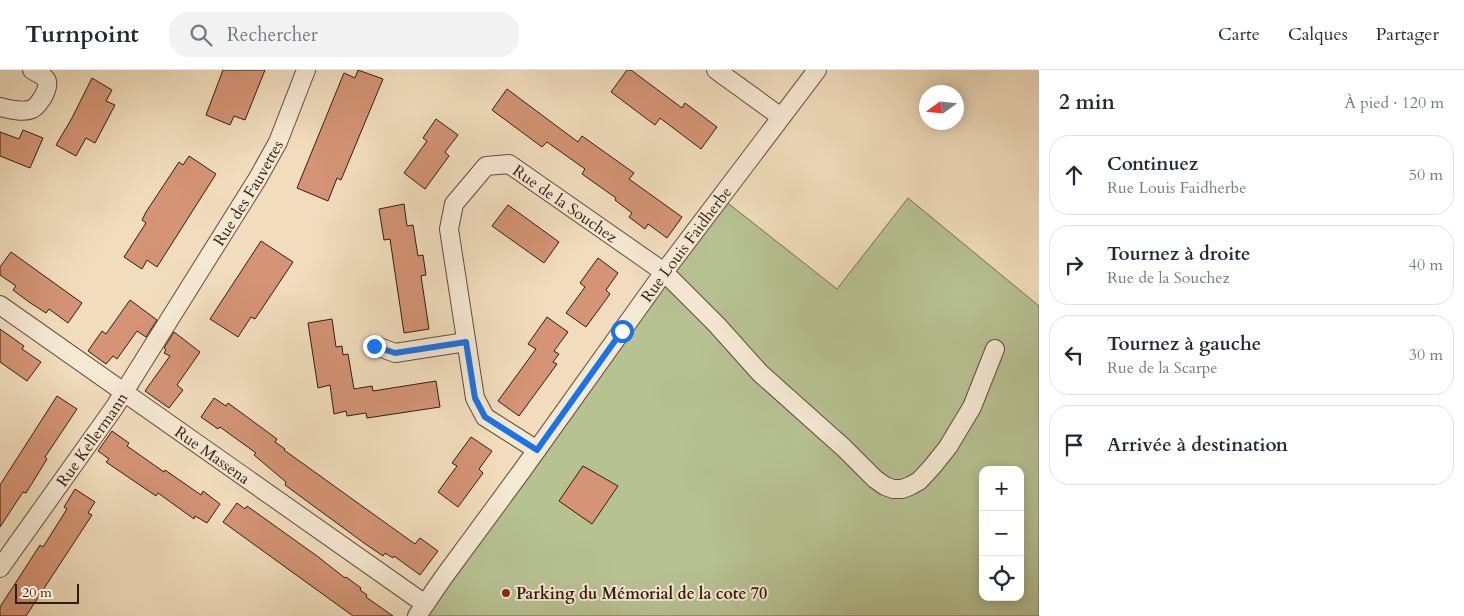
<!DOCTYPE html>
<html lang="fr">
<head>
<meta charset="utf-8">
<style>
  body { margin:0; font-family:Cardo,serif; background:#f2f2f3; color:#1f2937 }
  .controls { position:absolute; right:15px; bottom:15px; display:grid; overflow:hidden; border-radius:10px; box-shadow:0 2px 12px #0003 }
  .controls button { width:45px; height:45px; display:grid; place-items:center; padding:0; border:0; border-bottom:1px solid #e0e1e3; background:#fff; color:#1f2937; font:25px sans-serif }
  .compass { position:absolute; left:919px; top:15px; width:45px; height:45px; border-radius:50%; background:#fff; box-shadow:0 2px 12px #0003; rotate:255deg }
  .scale { position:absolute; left:15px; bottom:12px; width:64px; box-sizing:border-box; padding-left:5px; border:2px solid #321c10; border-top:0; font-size:14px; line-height:18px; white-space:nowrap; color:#321c10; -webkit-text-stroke:4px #f6e9d4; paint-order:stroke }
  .stop { position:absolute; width:15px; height:15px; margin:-11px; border:4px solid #1a73e8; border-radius:50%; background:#fff }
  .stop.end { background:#1a73e8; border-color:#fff; box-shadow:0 1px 5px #0008 }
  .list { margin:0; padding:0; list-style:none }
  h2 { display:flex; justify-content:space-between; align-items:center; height:65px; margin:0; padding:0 20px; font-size:21px }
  h2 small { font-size:16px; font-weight:400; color:#747a83 }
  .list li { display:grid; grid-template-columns:32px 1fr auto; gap:15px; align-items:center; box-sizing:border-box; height:80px; margin:0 10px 10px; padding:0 10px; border:1px solid #e0e1e3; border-radius:20px }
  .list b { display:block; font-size:19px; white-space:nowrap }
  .list p { margin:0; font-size:16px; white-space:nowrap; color:#747a83 }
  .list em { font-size:16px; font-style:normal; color:#747a83 }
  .icon { flex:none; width:28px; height:28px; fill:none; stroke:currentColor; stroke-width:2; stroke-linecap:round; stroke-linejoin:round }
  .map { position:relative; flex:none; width:1039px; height:546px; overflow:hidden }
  header { display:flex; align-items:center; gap:30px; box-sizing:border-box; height:70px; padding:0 25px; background:#fff; border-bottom:1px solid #e0e1e3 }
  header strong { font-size:24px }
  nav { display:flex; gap:28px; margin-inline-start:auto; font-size:18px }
  .search { width:350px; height:45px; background:#f2f2f3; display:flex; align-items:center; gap:12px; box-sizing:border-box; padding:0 18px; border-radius:20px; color:#747a83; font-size:19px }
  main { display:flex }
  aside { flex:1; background:#fff }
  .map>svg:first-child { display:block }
  .green { fill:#b7c293; stroke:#746f52; fill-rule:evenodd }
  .building { fill:#d49475; stroke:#321c10 }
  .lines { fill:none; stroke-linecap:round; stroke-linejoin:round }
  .minor-casing { stroke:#624c3b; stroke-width:20 }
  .minor { stroke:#f6e9d4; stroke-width:18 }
  .route { stroke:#1a73e8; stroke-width:6 }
  .poi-dot { fill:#8f2418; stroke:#f6e9d4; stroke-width:2 }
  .labels { text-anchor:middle; stroke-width:4; stroke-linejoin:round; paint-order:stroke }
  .street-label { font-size:16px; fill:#321c10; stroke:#f6e9d4 }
  .poi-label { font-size:16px; font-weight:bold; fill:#321c10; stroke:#f6e9d4; text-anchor:start }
</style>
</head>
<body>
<header>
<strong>Turnpoint</strong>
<div class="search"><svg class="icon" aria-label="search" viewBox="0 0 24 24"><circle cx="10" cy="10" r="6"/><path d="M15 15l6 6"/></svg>Rechercher</div>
<nav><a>Carte</a><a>Calques</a><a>Partager</a></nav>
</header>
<main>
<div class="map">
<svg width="1039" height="546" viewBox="0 0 1039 546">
  <rect width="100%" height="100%" fill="#f1ddbd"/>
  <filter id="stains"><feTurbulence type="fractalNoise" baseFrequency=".004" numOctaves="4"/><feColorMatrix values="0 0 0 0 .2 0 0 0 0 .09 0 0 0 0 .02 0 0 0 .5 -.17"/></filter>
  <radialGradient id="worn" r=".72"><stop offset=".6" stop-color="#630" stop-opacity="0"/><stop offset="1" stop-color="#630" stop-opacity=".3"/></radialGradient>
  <path class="green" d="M 908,128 L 1039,236 L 1039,546 L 417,546 L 724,130 L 837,219 ZM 983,400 L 1020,400 L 1020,527 L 983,527 Z"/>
  <path class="building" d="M 223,0 L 265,0 L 245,50 L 234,46 L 230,55 L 206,45 Z
    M 358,0 L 383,9 L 341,110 L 337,108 L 328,131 L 297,118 L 344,3 L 355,8 Z
    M 627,0 L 631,0 L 682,38 L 685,33 L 717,57 L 701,79 L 660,48 L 655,55 L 611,22 Z
    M 92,8 L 112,20 L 106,31 L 115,35 L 95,73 L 86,68 L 76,86 L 56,75 L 72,48 Z
    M 507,19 L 578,72 L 582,66 L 634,103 L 629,109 L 682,147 L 667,168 L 648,154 L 645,159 L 629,147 L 632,143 L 615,130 L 616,128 L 582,104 L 585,99 L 547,72 L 542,77 L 492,40 Z
    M 436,49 L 458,65 L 445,82 L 449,86 L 425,119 L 404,103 L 427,71 L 423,68 Z
    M 23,60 L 43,68 L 30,98 L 0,86 L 0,62 L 19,69 Z
    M 189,86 L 216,104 L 157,197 L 147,190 L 142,199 L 124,187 L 146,153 L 142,150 L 146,142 L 179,92 L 183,95 Z
    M 404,134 L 407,156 L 413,155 L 418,186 L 423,185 L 426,205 L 421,206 L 429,259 L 404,263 L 390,169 L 384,170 L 379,139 Z
    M 508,135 L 559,172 L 544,193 L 492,156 Z
    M 261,171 L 293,192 L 255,249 L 251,247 L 238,267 L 210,249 Z
    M 11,182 L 82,233 L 68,253 L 49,239 L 46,243 L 29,232 L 13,220 L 16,216 L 0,205 L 0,197 Z
    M 598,188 L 618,203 L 606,220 L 610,224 L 586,257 L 566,243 L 585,217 L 580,213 Z
    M 130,230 L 157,250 L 146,267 L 137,261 L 117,289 L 113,286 L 106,294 L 88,281 L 102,261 L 106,264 Z
    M 547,247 L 568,262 L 554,281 L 559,284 L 553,292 L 557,294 L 519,346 L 498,331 L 536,279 L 528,274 Z
    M 332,249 L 336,277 L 342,276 L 343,285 L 348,284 L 354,319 L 372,316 L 373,321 L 436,311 L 440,337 L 367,348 L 366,343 L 347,346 L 346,341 L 334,344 L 330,315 L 318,318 L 308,253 Z
    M 0,259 L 24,276 L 22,279 L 41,292 L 27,311 L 0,292 Z
    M 174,262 L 200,282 L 177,315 L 183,320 L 169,338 L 145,321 L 170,286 L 164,283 L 166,280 L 164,278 Z
    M 57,326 L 77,339 L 45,387 L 47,389 L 26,423 L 23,422 L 0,457 L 0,415 Z
    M 214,328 L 226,336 L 228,333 L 277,369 L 275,372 L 285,379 L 284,380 L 415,474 L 420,468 L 438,481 L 420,505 L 394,486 L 393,488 L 385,483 L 383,486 L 364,473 L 285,415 L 286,412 L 254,385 L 256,383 L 220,357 L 218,359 L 201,347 Z
    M 112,361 L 129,373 L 127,376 L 164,402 L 165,400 L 201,425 L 203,421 L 220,434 L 207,453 L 195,446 L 194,449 L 158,423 L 156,426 L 106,392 L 109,389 L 98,381 Z
    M 471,367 L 492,381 L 479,399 L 483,403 L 458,437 L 438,422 L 457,396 L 452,393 Z
    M 583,396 L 618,416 L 592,454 L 559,431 Z
    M 75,419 L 95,432 L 88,443 L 92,445 L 26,546 L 0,546 L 0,537 L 40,475 L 43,477 L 67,439 L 64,437 Z
    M 237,433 L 245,439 L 247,436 L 317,486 L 345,508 L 346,507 L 361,518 L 360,520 L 367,525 L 366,527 L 393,546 L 353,546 L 223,452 Z"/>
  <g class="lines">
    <g class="minor-casing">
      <g id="minor">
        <path d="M 716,0 L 781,47"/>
        <path d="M 0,37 C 9,39 23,43 32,39 C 37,37 40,31 43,27 C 52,10 47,8 32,0"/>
        <path id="s1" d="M 0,235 L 425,534"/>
        <path d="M 374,275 L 395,283 L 466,272"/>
        <path id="s2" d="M 537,380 L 485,347 L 475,328 L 449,159 L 454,134 L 486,96 L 509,94 L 664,202 L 717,255 L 760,303 L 844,378 L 875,409 L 885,416 L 893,419 L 902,419 L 910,416 L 919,411 L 932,397 L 948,377 L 972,337 L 995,279"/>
        <path id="s3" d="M 0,498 L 114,338 L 258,108 L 278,72 L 306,0"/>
        <path id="s4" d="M 417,546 L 443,508 L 521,402 L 664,202 L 817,0"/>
      </g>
    </g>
    <use href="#minor" class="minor"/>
  </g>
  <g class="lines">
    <path class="route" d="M 374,276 L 395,283 L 466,272 L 475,328 L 485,347 L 537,380 L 622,261"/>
  </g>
  <circle class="poi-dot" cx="506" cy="523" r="5"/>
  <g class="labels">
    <g class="street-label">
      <text dy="6" stroke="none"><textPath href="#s3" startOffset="450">Rue des Fauvettes</textPath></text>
      <text dy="6" stroke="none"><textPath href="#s2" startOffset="421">Rue de la Souchez</textPath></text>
      <text dy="6" stroke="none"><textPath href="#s4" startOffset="459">Rue Louis Faidherbe</textPath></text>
      <text dy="6" stroke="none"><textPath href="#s3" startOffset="158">Rue Kellermann</textPath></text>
      <text dy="6" stroke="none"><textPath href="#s1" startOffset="260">Rue Massena</textPath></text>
    </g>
    <g class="poi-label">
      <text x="516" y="529">Parking du Mémorial de la cote 70</text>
    </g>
  </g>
  <rect width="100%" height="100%" filter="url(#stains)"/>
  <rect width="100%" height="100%" fill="url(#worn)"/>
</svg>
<div class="controls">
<button>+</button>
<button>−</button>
<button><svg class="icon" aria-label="locate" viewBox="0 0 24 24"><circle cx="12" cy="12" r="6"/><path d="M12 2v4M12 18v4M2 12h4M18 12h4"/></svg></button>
</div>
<svg class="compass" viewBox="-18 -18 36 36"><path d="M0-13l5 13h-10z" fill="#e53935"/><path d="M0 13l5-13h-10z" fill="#747a83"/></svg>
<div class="scale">20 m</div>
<div class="stop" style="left:622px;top:261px"></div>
<div class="stop end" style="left:374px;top:276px"></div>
</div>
<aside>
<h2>2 min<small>À pied · 120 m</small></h2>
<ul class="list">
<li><svg class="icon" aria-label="ahead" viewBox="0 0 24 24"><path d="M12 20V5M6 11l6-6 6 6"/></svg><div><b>Continuez</b><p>Rue Louis Faidherbe</p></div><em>50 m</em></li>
<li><svg class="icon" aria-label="right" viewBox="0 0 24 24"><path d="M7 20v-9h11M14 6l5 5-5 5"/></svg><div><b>Tournez à droite</b><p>Rue de la Souchez</p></div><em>40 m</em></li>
<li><svg class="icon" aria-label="left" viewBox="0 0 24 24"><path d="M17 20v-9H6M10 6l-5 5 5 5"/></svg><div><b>Tournez à gauche</b><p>Rue de la Scarpe</p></div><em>30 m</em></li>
<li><svg class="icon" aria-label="arrive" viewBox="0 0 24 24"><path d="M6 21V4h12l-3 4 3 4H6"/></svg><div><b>Arrivée à destination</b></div></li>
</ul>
</aside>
</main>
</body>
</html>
